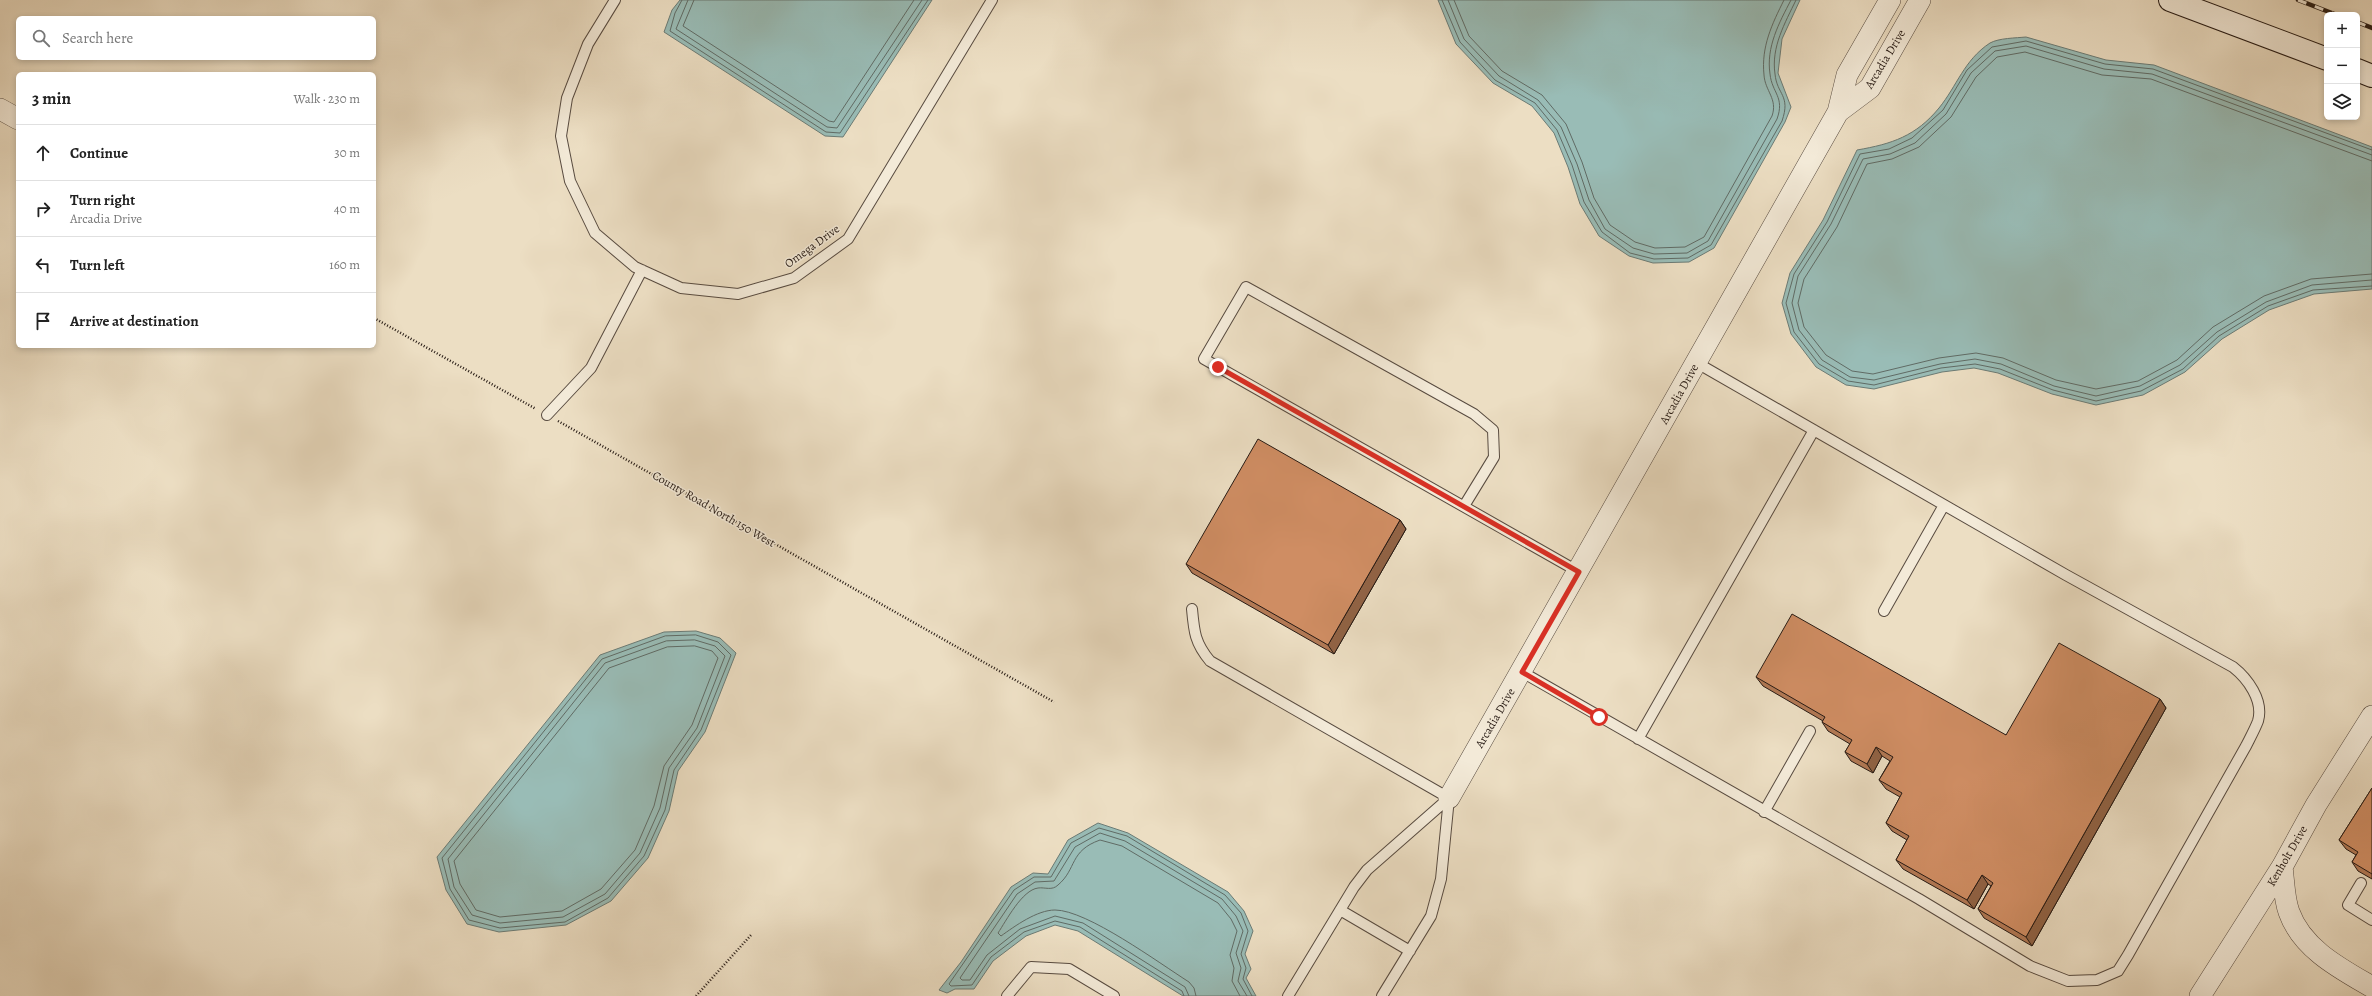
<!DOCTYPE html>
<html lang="en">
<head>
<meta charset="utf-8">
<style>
  body { margin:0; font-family:Alegreya,serif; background:#f6f6f6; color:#222 }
  .controls { position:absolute; right:12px; top:12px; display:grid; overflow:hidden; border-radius:6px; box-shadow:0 2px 6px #0003 }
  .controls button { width:36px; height:36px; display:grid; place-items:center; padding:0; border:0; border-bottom:1px solid #e0e0e0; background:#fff; color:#222; font:20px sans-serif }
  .stop { position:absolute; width:12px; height:12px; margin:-9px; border:3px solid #d93025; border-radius:50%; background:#fff }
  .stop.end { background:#d93025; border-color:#fff; box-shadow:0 1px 4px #0008 }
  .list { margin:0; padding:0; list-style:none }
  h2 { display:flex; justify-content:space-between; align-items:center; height:52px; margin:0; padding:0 16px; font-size:17px }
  h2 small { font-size:13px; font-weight:400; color:#767676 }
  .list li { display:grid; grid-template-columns:26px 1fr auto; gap:12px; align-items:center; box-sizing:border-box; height:56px; padding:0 16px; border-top:1px solid #e0e0e0 }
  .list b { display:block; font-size:15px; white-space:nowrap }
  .list p { margin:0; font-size:13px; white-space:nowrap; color:#767676 }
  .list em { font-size:13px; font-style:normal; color:#767676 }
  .icon { flex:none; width:22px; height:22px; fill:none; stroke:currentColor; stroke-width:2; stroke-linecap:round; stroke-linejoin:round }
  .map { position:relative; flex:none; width:2372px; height:996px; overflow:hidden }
  .search { position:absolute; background:#fff; box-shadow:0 2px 6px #0003; left:16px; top:16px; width:360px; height:44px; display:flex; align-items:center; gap:10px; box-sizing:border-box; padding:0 14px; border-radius:6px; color:#767676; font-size:15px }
  .panel { position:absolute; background:#fff; box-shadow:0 2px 6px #0003; left:16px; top:72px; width:360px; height:276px; border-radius:6px }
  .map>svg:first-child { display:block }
  .water { fill:#99bcb6; stroke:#6b7b75 }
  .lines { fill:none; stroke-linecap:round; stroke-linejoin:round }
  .shore { stroke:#606b65; stroke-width:1 }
  .lane-casing { stroke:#584b40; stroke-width:12 }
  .street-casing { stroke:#584b40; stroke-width:22 }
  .secondary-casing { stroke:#261a14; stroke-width:24 }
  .path { stroke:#261a14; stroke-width:2.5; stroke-dasharray:1 2; stroke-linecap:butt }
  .lane { stroke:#f3ead8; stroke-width:10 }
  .street { stroke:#f3ead8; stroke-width:21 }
  .secondary { stroke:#f3ead8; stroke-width:22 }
  .rail-casing { stroke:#261a14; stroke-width:4.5 }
  .rail { stroke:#f3ead8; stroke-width:3; stroke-dasharray:9; stroke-linecap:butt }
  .wall { fill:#b27955; stroke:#261a14 }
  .shaded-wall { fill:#916345; stroke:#261a14 }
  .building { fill:#cf8d63; stroke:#261a14 }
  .route { stroke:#d93025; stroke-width:5 }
  .labels { text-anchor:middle; stroke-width:3; stroke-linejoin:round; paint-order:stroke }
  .street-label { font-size:12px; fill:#261a14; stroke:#f3ead8 }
</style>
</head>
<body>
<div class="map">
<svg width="2372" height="996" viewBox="0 0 2372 996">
  <rect width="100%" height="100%" fill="#ecdec3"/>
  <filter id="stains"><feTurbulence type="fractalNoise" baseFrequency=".005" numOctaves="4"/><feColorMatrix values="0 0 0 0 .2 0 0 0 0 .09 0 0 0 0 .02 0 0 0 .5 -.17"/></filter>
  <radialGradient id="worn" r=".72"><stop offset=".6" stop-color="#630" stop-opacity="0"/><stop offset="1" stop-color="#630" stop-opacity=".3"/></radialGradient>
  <path class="water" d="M 680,0 L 932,0 L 843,137 L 825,136 L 664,32 L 672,10 Z
    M 1438,0 L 1800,0 L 1782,39 L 1778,73 L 1791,107 L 1785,122 L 1714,248 L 1689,262 L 1653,263 L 1629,256 L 1599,236 L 1580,204 L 1568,167 L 1554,133 L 1532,106 L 1493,83 L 1456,44 Z
    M 2026,37 L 2106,60 L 2154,65 L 2372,147 L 2372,289 L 2314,294 L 2269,310 L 2222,339 L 2185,372 L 2143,395 L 2096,405 L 2052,394 L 1998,373 L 1974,368 L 1942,372 L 1874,389 L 1846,385 L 1816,367 L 1791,334 L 1782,303 L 1790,273 L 1823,220 L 1857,150 C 1892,144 1916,136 1939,108 C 1957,86 1964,60 1990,43 C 1999,38 2016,38 2026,37 Z
    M 696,631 L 720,638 L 736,653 L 705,732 L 678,771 L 669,811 L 648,858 L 611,901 L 566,925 L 499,932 L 467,924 L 446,890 L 437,857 L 600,655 L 664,632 Z
    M 1098,823 L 1128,833 L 1228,892 L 1244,911 L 1253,931 L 1245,954 L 1251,969 L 1246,978 L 1256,996 L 1183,996 L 1078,931 L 1055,925 L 1026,936 L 993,961 L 974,989 L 955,989 L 947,993 L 939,990 L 961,962 L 1011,887 L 1033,873 L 1048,874 L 1068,840 Z"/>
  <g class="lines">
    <path class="shore" d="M 682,0 L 675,13 L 670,31 L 826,132 L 840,133 L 928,0
      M 688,0 L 676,29 L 827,127 L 837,128 L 922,0
      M 694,0 L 683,26 L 829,121 L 834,122 L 914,0
      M 1442,0 L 1460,42 L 1495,80 L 1535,103 L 1557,130 L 1572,165 L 1584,202 L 1602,232 L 1630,253 L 1654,259 L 1688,258 L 1711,245 L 1782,121 C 1791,95 1777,95 1775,74 C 1771,47 1785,23 1796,0
      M 1448,0 L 1464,39 L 1499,76 L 1538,100 L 1561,127 L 1577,164 L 1589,200 L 1605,229 L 1633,248 L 1654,254 L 1687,253 L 1708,241 L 1777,119 C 1785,97 1772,93 1770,74 C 1766,47 1779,23 1791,0
      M 1454,0 L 1469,36 L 1502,71 L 1542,95 L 1566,124 L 1582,162 L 1594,198 L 1610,225 L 1635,242 L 1655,248 L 1685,247 L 1704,237 L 1772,116 C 1778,99 1765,91 1764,75 C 1761,47 1772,24 1784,0
      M 2372,150 L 2153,69 L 2105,64 L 2026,41 L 1992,47 L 1967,70 L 1943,110 L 1912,138 L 1889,149 L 1860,154 L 1827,222 L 1794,274 L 1786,303 L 1794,332 L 1819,364 L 1848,381 L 1874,385 L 1941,368 L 1975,364 L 2000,369 L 2053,390 L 2096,401 L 2141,391 L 2183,369 L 2219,336 L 2268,306 L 2313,290 L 2372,286
      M 2372,155 L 2152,74 L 2104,69 L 2026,46 L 1995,51 L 1971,73 L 1946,114 L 1915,143 L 1890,154 L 1863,159 L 1831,224 L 1798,276 L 1792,303 L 1799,330 L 1822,360 L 1850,377 L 1874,380 L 1940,364 L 1975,359 L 2001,364 L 2054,386 L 2096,396 L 2140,386 L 2180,365 L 2217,332 L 2266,302 L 2312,285 L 2372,280
      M 2372,161 L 2151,79 L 2102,75 L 2025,52 L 1997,57 L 1976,77 L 1951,117 L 1919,147 L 1892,159 L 1867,164 L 1837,227 L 1804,279 L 1798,303 L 1804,327 L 1826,355 L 1852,371 L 1873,374 L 1939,358 L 1976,353 L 2003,358 L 2056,380 L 2096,389 L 2138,381 L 2177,360 L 2213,327 L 2264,296 L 2311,279 L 2372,274
      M 696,635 L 718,642 L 731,655 L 701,730 L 674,770 L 665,810 L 644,856 L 608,898 L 565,922 L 500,928 L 469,920 L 450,889 L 442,858 L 602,659 L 665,636 Z
      M 695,640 L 715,646 L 725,656 L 697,728 L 669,768 L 660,808 L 640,853 L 605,894 L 563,917 L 500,923 L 472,915 L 454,887 L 448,859 L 605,663 L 666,641 Z
      M 695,646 L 712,651 L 718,658 L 692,725 L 664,766 L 654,806 L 635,850 L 601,889 L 562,911 L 500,917 L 476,910 L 460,884 L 454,861 L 609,668 L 667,647 Z
      M 1184,996 L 1182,991 L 1080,927 L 1055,921 L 1024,932 L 991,957 L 972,985 L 951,986 L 949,984 L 1014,890 L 1034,877 L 1051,877 L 1071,843 L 1099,828 L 1127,836 L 1225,895 L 1241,913 L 1248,931 L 1241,954 L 1246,968 L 1243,979 L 1252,996
      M 1189,996 L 1185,987 L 1083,923 L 1055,916 L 1020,929 L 987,955 L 970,980 L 962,980 L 960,978 L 1017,894 L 1035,882 L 1054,881 L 1075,847 L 1100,833 L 1125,841 L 1222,899 L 1236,916 L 1243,931 L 1236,953 L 1241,968 L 1238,981 L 1247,996
      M 1196,996 L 1194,988 L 1189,982 C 1159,963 1087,910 1055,910 C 1037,910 1015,926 1001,936 L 998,933 C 1006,921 1022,890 1038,888 C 1045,887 1052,891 1058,885 C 1077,869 1069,851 1100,840 L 1122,846 L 1218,903 L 1231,919 L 1237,931 L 1230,955 L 1234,968 L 1232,981 L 1240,996"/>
    <g class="lane-casing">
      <path id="lane" d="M 615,0 L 588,44 L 567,98 L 561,136 L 570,181 L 595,233 L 635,267 L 681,288 L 738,294 L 794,278 L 848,239 L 992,0
        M 547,415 L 591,368 L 642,270
        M 1464,506 L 1494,457 L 1493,430 L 1474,414 L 1246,287 L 1204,359 L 1579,572
        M 1192,609 C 1194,632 1195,643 1210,661 L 1449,798
        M 1884,611 L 1944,505
        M 1522,672 L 1919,899 L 2030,966 L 2068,981 L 2097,980 L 2118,971 L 2128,955 L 2246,746 C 2250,738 2255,729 2258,721 C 2264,700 2247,678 2233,667 L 2066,575 L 1697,363
        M 1638,739 L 1814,430
        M 1764,812 L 1810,731
        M 2361,883 L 2348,905 L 2372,920
        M 1340,910 L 1410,951
        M 1007,996 L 1031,967 L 1069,969 L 1114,996
        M 1288,996 L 1354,887 L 1367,870 L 1449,798 L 1441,879 L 1431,916 L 1382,996"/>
    </g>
    <g class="street-casing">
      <path id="street" d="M 0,109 L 18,119
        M 1838,112 L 1847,75 L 1890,0
        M 1449,798 L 1838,112 L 1870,88 L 1920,0
        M 2282,867 C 2284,881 2284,899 2289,912 C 2302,949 2341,969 2372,987
        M 2200,996 L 2282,867 L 2316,805 L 2372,716"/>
    </g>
    <g class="secondary-casing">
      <path id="secondary" d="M 2170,0 L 2327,59
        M 2357,70 L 2372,76"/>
    </g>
    <path class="path" d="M 374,318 L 536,409
      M 558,421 L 1054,702
      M 696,996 L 751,935"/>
    <use href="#lane" class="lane"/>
    <use href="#street" class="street"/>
    <use href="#secondary" class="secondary"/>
    <g class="rail-casing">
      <path id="rail" d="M 2298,0 L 2337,15
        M 2357,22 L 2372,28"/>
    </g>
    <use href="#rail" class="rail"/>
  </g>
  <path class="wall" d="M 1400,520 L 1406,529 L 1334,654 L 1192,573 L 1186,564 Z
    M 1756,677 L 2006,735 L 2160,699 L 2166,708 L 2032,946 L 1984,918 L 1978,909 L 1991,886 L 1988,884 L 1974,909 L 1903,869 L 1896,860 L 1907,840 L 1892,831 L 1886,823 L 1900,797 L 1886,789 L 1879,780 L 1890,761 L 1882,756 L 1873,773 L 1851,761 L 1845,752 L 1850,744 L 1828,731 L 1822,722 L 1823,721 L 1763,686 Z
    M 2372,788 L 2372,879 L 2358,871 L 2352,862 L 2356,855 L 2346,849 L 2339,840 Z"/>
  <path class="shaded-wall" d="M 1400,520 L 1406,529 L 1334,654 L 1328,645 Z
    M 2160,699 L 2166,708 L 2032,946 L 2026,937 Z
    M 1876,747 L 1882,756 L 1873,773 L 1867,764 Z
    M 1982,875 L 1988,884 L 1974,909 L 1967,900 Z"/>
  <path class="building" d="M 1258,439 L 1400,520 L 1328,645 L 1186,564 Z
    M 1792,614 L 2006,735 L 2059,643 L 2160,699 L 2026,937 L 1978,909 L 1993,883 L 1982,875 L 1967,900 L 1896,860 L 1909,836 L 1886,823 L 1902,793 L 1879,780 L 1893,757 L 1876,747 L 1867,764 L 1845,752 L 1852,740 L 1822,722 L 1825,717 L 1756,677 Z
    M 2372,788 L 2372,874 L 2352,862 L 2358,852 L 2339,840 Z"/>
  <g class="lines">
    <path class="route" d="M 1218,367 L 1579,572 L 1522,672 L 1599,717"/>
  </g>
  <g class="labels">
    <g class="street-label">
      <text transform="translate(1885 59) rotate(-59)" y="4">Arcadia Drive</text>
      <text transform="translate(812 246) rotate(-36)" y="4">Omega Drive</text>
      <text transform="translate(1679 394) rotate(-61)" y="4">Arcadia Drive</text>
      <text transform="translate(714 509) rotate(30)" y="4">County Road North 150 West</text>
      <text transform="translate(1495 718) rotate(-60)" y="4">Arcadia Drive</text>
      <text transform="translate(2287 856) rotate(-60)" y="4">Kenholt Drive</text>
    </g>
  </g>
  <rect width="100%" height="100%" filter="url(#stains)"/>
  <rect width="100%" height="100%" fill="url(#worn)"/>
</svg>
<div class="controls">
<button>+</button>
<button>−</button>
<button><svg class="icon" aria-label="layers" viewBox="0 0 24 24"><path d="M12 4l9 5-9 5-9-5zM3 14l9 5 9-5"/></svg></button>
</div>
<div class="stop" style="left:1599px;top:717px"></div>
<div class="stop end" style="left:1218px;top:367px"></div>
<div class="search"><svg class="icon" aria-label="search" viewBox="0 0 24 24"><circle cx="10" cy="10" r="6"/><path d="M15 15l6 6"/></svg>Search here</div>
<section class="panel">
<h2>3 min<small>Walk · 230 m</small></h2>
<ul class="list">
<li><svg class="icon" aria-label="ahead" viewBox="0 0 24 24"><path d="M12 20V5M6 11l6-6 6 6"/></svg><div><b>Continue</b></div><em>30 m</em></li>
<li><svg class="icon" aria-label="right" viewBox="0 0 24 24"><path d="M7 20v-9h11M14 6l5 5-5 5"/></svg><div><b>Turn right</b><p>Arcadia Drive</p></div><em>40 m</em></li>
<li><svg class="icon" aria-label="left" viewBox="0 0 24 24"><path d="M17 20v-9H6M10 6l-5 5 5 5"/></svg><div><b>Turn left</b></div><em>160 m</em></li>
<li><svg class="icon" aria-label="arrive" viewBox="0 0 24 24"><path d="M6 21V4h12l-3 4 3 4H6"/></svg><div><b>Arrive at destination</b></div></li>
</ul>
</section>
</div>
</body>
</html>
